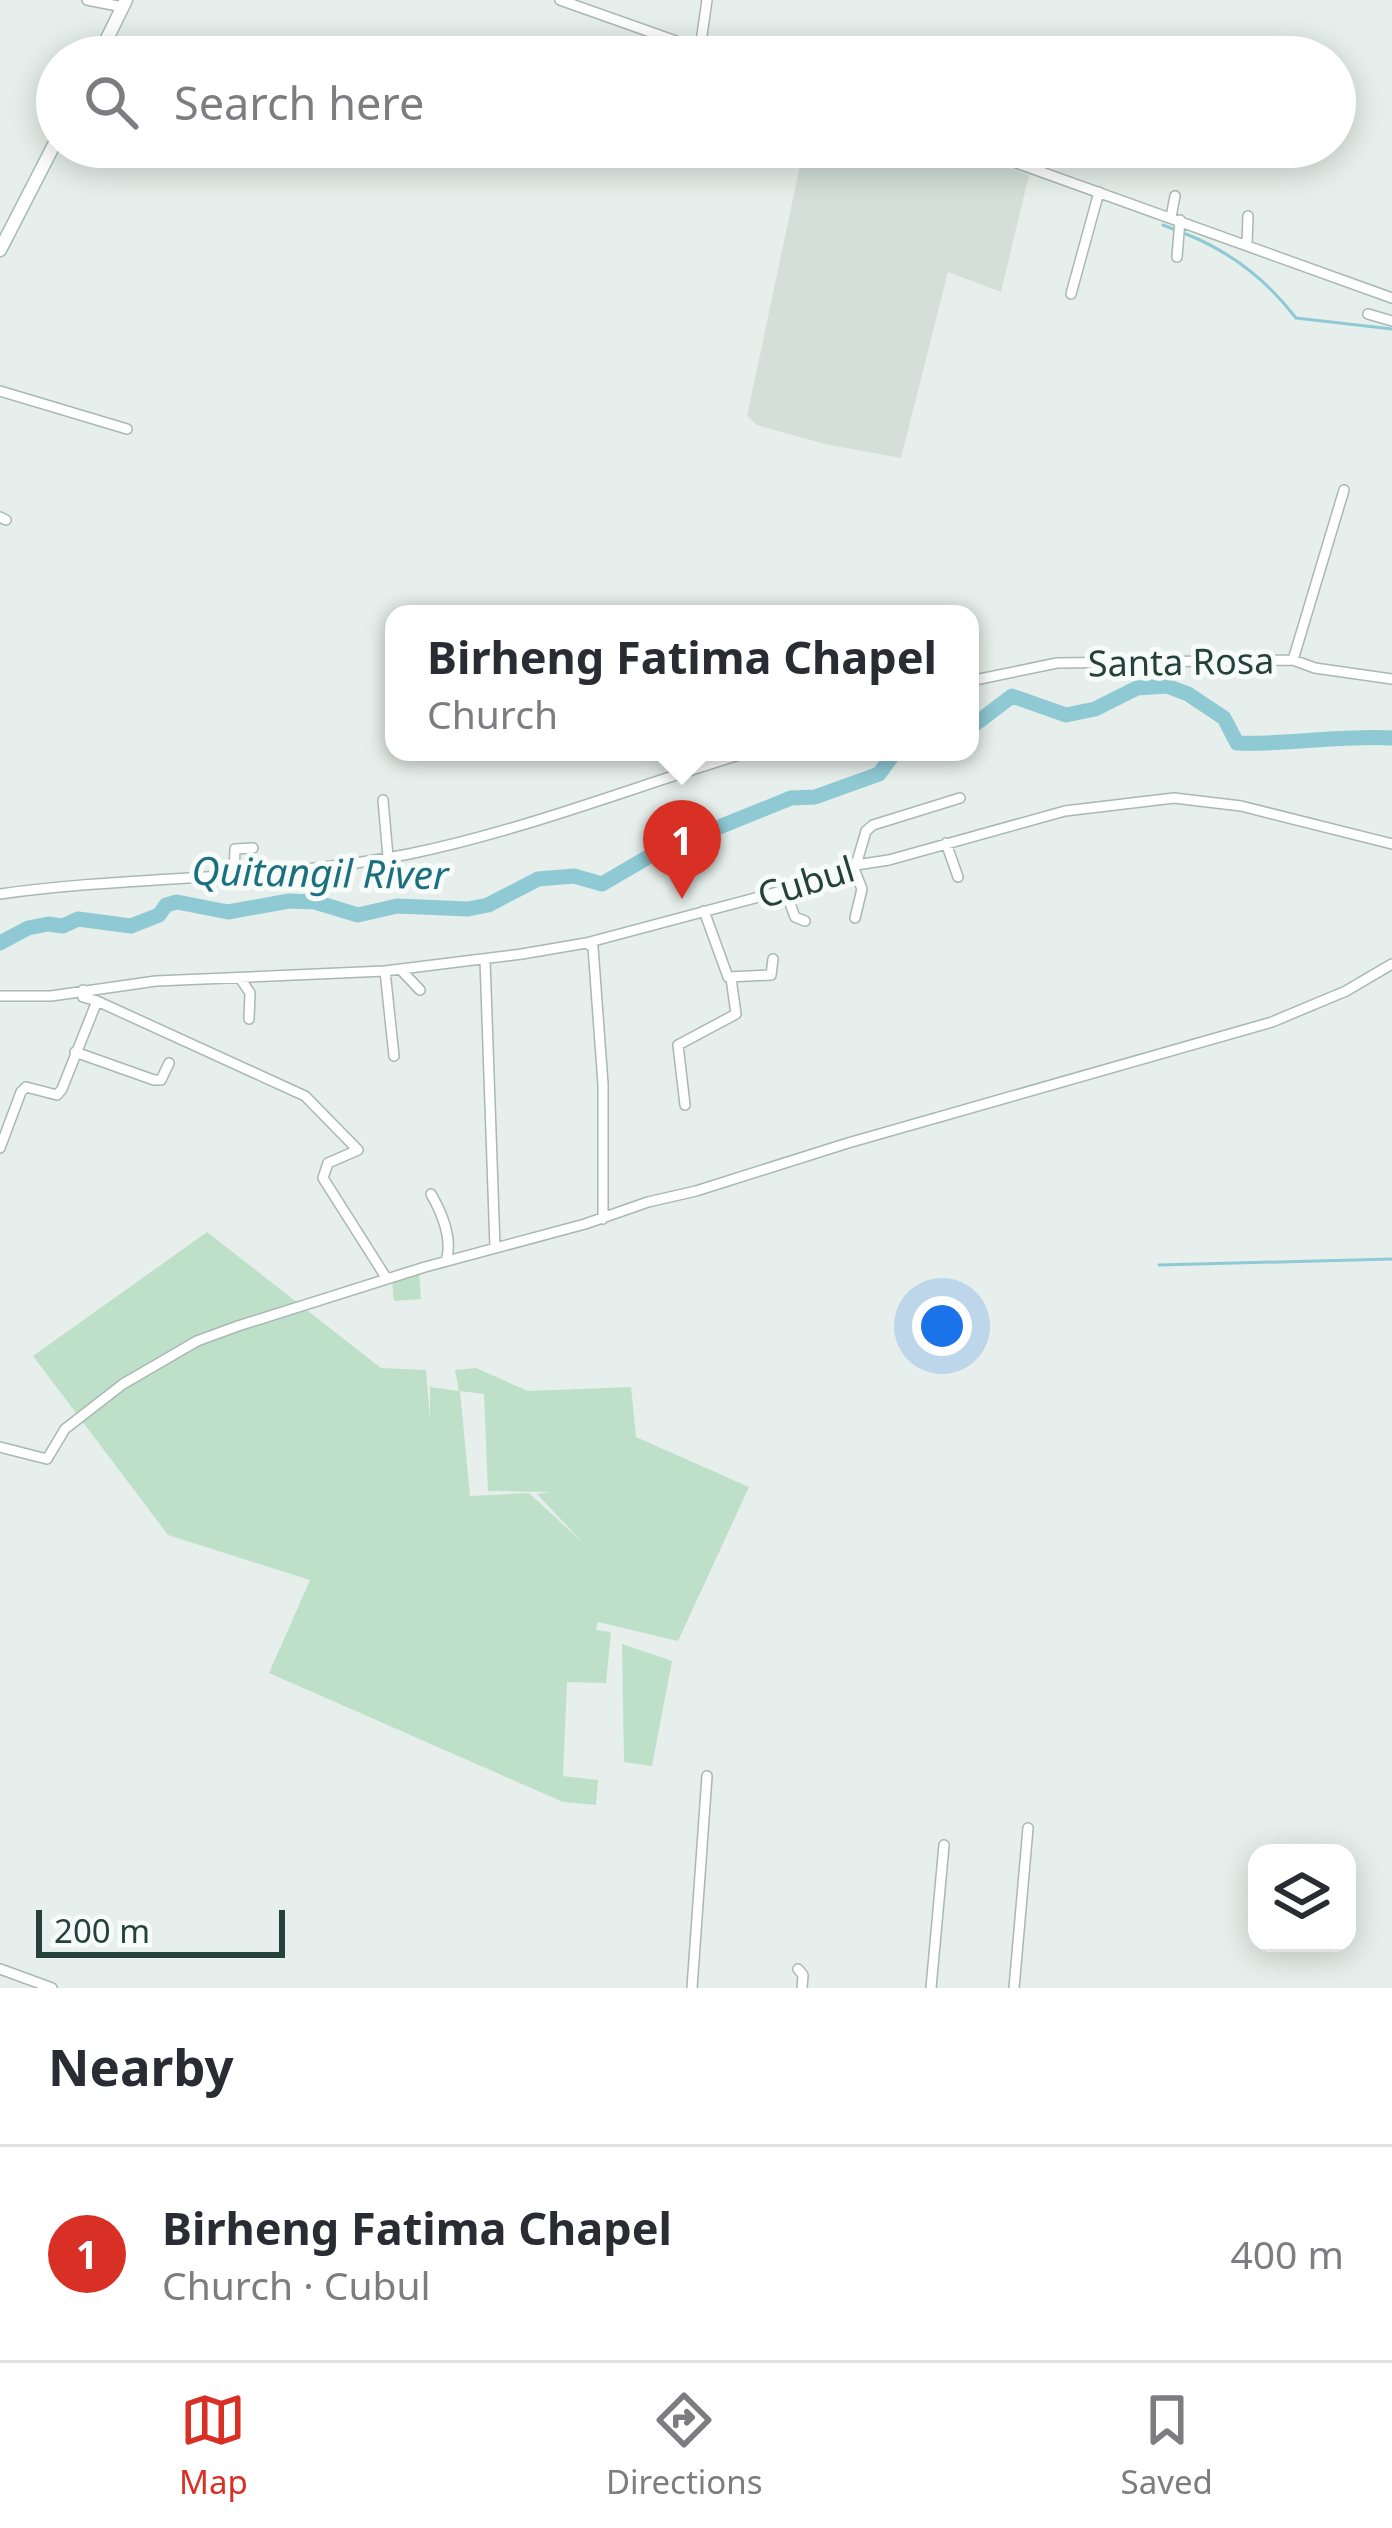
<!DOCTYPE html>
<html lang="en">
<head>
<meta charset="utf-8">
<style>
  body { margin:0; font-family:"Noto Sans",sans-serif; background:#f2f2f3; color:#2b2b33 }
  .controls { position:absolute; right:36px; bottom:36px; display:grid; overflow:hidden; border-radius:24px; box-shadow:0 6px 30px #0003 }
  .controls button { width:108px; height:108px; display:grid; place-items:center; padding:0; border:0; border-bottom:3px solid #e1e1e2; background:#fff; color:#2b2b33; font:60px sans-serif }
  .scale { position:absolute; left:36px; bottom:30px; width:249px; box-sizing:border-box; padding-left:12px; border:6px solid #24423a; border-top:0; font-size:33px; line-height:42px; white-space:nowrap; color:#24423a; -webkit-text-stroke:9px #f7fbf9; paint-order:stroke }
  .you { position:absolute; left:942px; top:1326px; width:42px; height:42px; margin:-30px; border:9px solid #fff; border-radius:50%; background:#1a73e8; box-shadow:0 0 0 18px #1a73e833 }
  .badge { display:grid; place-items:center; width:78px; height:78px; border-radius:50%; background:#d93025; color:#fff; font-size:39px; font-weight:700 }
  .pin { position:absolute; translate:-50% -99px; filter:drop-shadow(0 3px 6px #0008) }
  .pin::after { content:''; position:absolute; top:63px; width:42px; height:36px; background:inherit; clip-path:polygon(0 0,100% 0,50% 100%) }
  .popup { position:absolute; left:385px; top:605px; width:594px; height:156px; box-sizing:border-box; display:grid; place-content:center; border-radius:24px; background:#fff; filter:drop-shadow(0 3px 9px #0005); font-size:39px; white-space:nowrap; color:#7c7c81 }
  .popup b { font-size:45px; color:#2b2b33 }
  .popup::after { content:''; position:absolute; left:50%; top:100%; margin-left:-24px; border:24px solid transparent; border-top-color:#fff }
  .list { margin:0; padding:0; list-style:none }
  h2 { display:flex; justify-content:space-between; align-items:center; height:156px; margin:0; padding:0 48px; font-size:51px }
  h2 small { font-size:39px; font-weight:400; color:#7c7c81 }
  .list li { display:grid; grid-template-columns:78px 1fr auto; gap:36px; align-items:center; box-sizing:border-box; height:216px; padding:0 48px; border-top:3px solid #e1e1e2 }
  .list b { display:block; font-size:45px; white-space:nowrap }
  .list p { margin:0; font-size:39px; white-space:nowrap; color:#7c7c81 }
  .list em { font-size:39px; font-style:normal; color:#7c7c81 }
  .icon { flex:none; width:66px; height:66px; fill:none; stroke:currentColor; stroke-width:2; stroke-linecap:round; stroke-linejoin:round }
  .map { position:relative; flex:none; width:1392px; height:1988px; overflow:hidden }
  .search { position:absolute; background:#fff; box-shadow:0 6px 30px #0003; left:36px; right:36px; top:36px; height:132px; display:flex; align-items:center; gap:30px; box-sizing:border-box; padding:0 42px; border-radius:66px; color:#7c7c81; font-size:45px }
  .sheet { height:372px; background:#fff }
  nav { display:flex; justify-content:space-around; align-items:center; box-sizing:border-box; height:168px; border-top:3px solid #e1e1e2; background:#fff; font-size:33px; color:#7c7c81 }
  nav a { display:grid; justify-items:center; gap:6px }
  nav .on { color:#d93025 }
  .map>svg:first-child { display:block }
  .built { fill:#d4dfda }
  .green { fill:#bfe0c8; fill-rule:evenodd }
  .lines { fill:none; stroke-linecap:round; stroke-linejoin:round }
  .stream { stroke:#8ec9d4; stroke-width:3 }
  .river { stroke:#8ec9d4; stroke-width:15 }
  .street-casing { stroke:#a8b8b2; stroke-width:12 }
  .secondary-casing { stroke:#a4bbb3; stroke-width:15 }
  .street { stroke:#fff; stroke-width:9 }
  .secondary { stroke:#fff; stroke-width:12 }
  .labels { text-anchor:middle; stroke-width:10; stroke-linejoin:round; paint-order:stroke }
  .street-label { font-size:36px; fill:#24423a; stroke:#f7fbf9 }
  .water-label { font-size:39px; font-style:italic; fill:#1c6f80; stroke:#f7fbf9 }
</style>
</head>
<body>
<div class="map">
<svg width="1392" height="1988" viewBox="0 0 1392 1988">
  <rect width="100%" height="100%" fill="#e6efeb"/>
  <path class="built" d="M 804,147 L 954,147 L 1029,175 L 1001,292 L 948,272 L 901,458 L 825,444 L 757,425 L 747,416 Z"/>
  <path class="green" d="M 207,1232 L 381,1368 L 426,1370 L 430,1419 L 430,1387 L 459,1391 L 455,1370 L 476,1368 L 528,1391 L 631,1387 L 636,1437 L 749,1487 L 678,1641 L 598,1622 L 596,1630 L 611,1632 L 606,1683 L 567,1682 L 563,1776 L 598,1780 L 596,1805 L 563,1802 L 269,1673 L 310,1580 L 168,1535 L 33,1356 ZM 460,1391 L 484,1394 L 488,1491 L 551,1492 L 537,1494 L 583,1543 L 529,1493 L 470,1496 Z
    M 419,1270 L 421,1299 L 394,1301 L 392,1278 Z
    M 622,1644 L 672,1661 L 652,1766 L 624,1762 Z"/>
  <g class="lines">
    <path class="stream" d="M 1163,225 L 1173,229
      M 1186,234 C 1231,252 1267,280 1296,318 L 1392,329
      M 1159,1265 L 1392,1259"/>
    <path class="river" d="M 970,728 L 1012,696 L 1066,715 L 1095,709 L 1137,688 L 1167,686 L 1188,694 L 1224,718 L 1237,743 C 1289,745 1340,735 1392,738
      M 0,943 L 28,928 L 48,924 L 63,926 L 78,919 L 131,926 L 159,915 L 166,905 L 177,902 L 228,912 L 289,901 L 315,902 L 358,915 L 397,906 L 468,909 L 488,905 L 538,879 L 574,876 L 602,884 L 655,853 L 791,798 L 815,797 L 879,774 L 895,752"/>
    <g class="street-casing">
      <path id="street" d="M 87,0 L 123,7
        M 560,0 L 721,57
        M 700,49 L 707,0
        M 926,57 L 932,44
        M 978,57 L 979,53
        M 972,147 L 1392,298
        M 1034,167 L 1035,147
        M 1171,217 L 1175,196
        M 1247,244 L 1248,216
        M 1177,257 L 1180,220
        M 1071,294 L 1099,192
        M 1368,314 L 1392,321
        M 0,391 L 127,429
        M 0,517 L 6,520
        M 1293,660 L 1344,490
        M 970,681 L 1057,663 L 1293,660 L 1315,668 L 1392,679
        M 383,800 L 388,857
        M 946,843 L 958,877
        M 856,865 L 866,831 L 873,825 L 960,798
        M 853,866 L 862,889 L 855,918
        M 234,875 L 235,849 L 253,848
        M 785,890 L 795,917 L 805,921
        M 0,894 C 135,875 274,881 409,854 C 526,830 635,786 749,752
        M 704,911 L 728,977 L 771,975 L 773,959
        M 586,943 L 593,947 L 603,1084 L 603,1219
        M 485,960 L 495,1247
        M 401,970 L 420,990
        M 385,971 L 394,1056
        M 240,978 L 250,993 L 249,1019
        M 0,996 L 51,996 L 156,981 L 385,971 L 522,954 L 586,943 L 785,890 L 856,865 L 889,860 L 1065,811 L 1174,798 L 1241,806 L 1392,844
        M 97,1001 L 305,1096 L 358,1150 L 328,1163 L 323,1178 L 387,1279
        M 75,1052 L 154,1080 L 161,1080 L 169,1063
        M 685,1105 L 678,1045 L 736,1014 L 731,978
        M 0,1148 L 21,1092 L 26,1087 L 57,1095 L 62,1089 L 97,1001 L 83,997 L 83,990
        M 431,1194 C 442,1213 453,1240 446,1261
        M 0,1447 L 47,1459 L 65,1429 L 123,1384 L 197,1341 L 238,1326 L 425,1267 L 585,1224 L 648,1202 L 696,1191 L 848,1143 L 1272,1022 L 1346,991 L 1392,964
        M 0,1969 L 52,1988
        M 798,1969 L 803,1975 L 802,1988
        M 692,1988 L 707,1776
        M 931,1988 L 944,1845
        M 1014,1988 L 1028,1828"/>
    </g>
    <g class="secondary-casing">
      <path id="secondary" d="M 98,57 L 126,0
        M 0,250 L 57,139"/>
    </g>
    <use href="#street" class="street"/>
    <use href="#secondary" class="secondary"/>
  </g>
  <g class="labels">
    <g class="street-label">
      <text transform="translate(1181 662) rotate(-1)" y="13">Santa Rosa</text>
      <text transform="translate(806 882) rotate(-17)" y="13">Cubul</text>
    </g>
    <g class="water-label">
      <text transform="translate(320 873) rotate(1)" y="14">Quitangil River</text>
    </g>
  </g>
</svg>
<div class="controls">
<button><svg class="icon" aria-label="layers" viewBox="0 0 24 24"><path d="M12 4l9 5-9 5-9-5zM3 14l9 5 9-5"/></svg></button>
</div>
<div class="scale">200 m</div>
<div class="you"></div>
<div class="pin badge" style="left:682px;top:899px">1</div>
<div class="popup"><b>Birheng Fatima Chapel</b>Church</div>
<div class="search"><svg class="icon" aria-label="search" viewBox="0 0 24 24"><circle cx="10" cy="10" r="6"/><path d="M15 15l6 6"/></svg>Search here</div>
</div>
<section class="sheet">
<h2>Nearby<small></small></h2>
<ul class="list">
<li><span class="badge">1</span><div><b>Birheng Fatima Chapel</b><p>Church · Cubul</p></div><em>400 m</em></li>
</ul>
</section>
<nav>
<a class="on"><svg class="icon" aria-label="map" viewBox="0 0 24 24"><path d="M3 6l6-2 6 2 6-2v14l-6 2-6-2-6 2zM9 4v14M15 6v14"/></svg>Map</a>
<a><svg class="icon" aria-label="directions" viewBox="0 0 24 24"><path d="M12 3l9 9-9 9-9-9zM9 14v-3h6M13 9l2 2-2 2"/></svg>Directions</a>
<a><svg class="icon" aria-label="saved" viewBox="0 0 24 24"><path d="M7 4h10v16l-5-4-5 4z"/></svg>Saved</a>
</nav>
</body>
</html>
